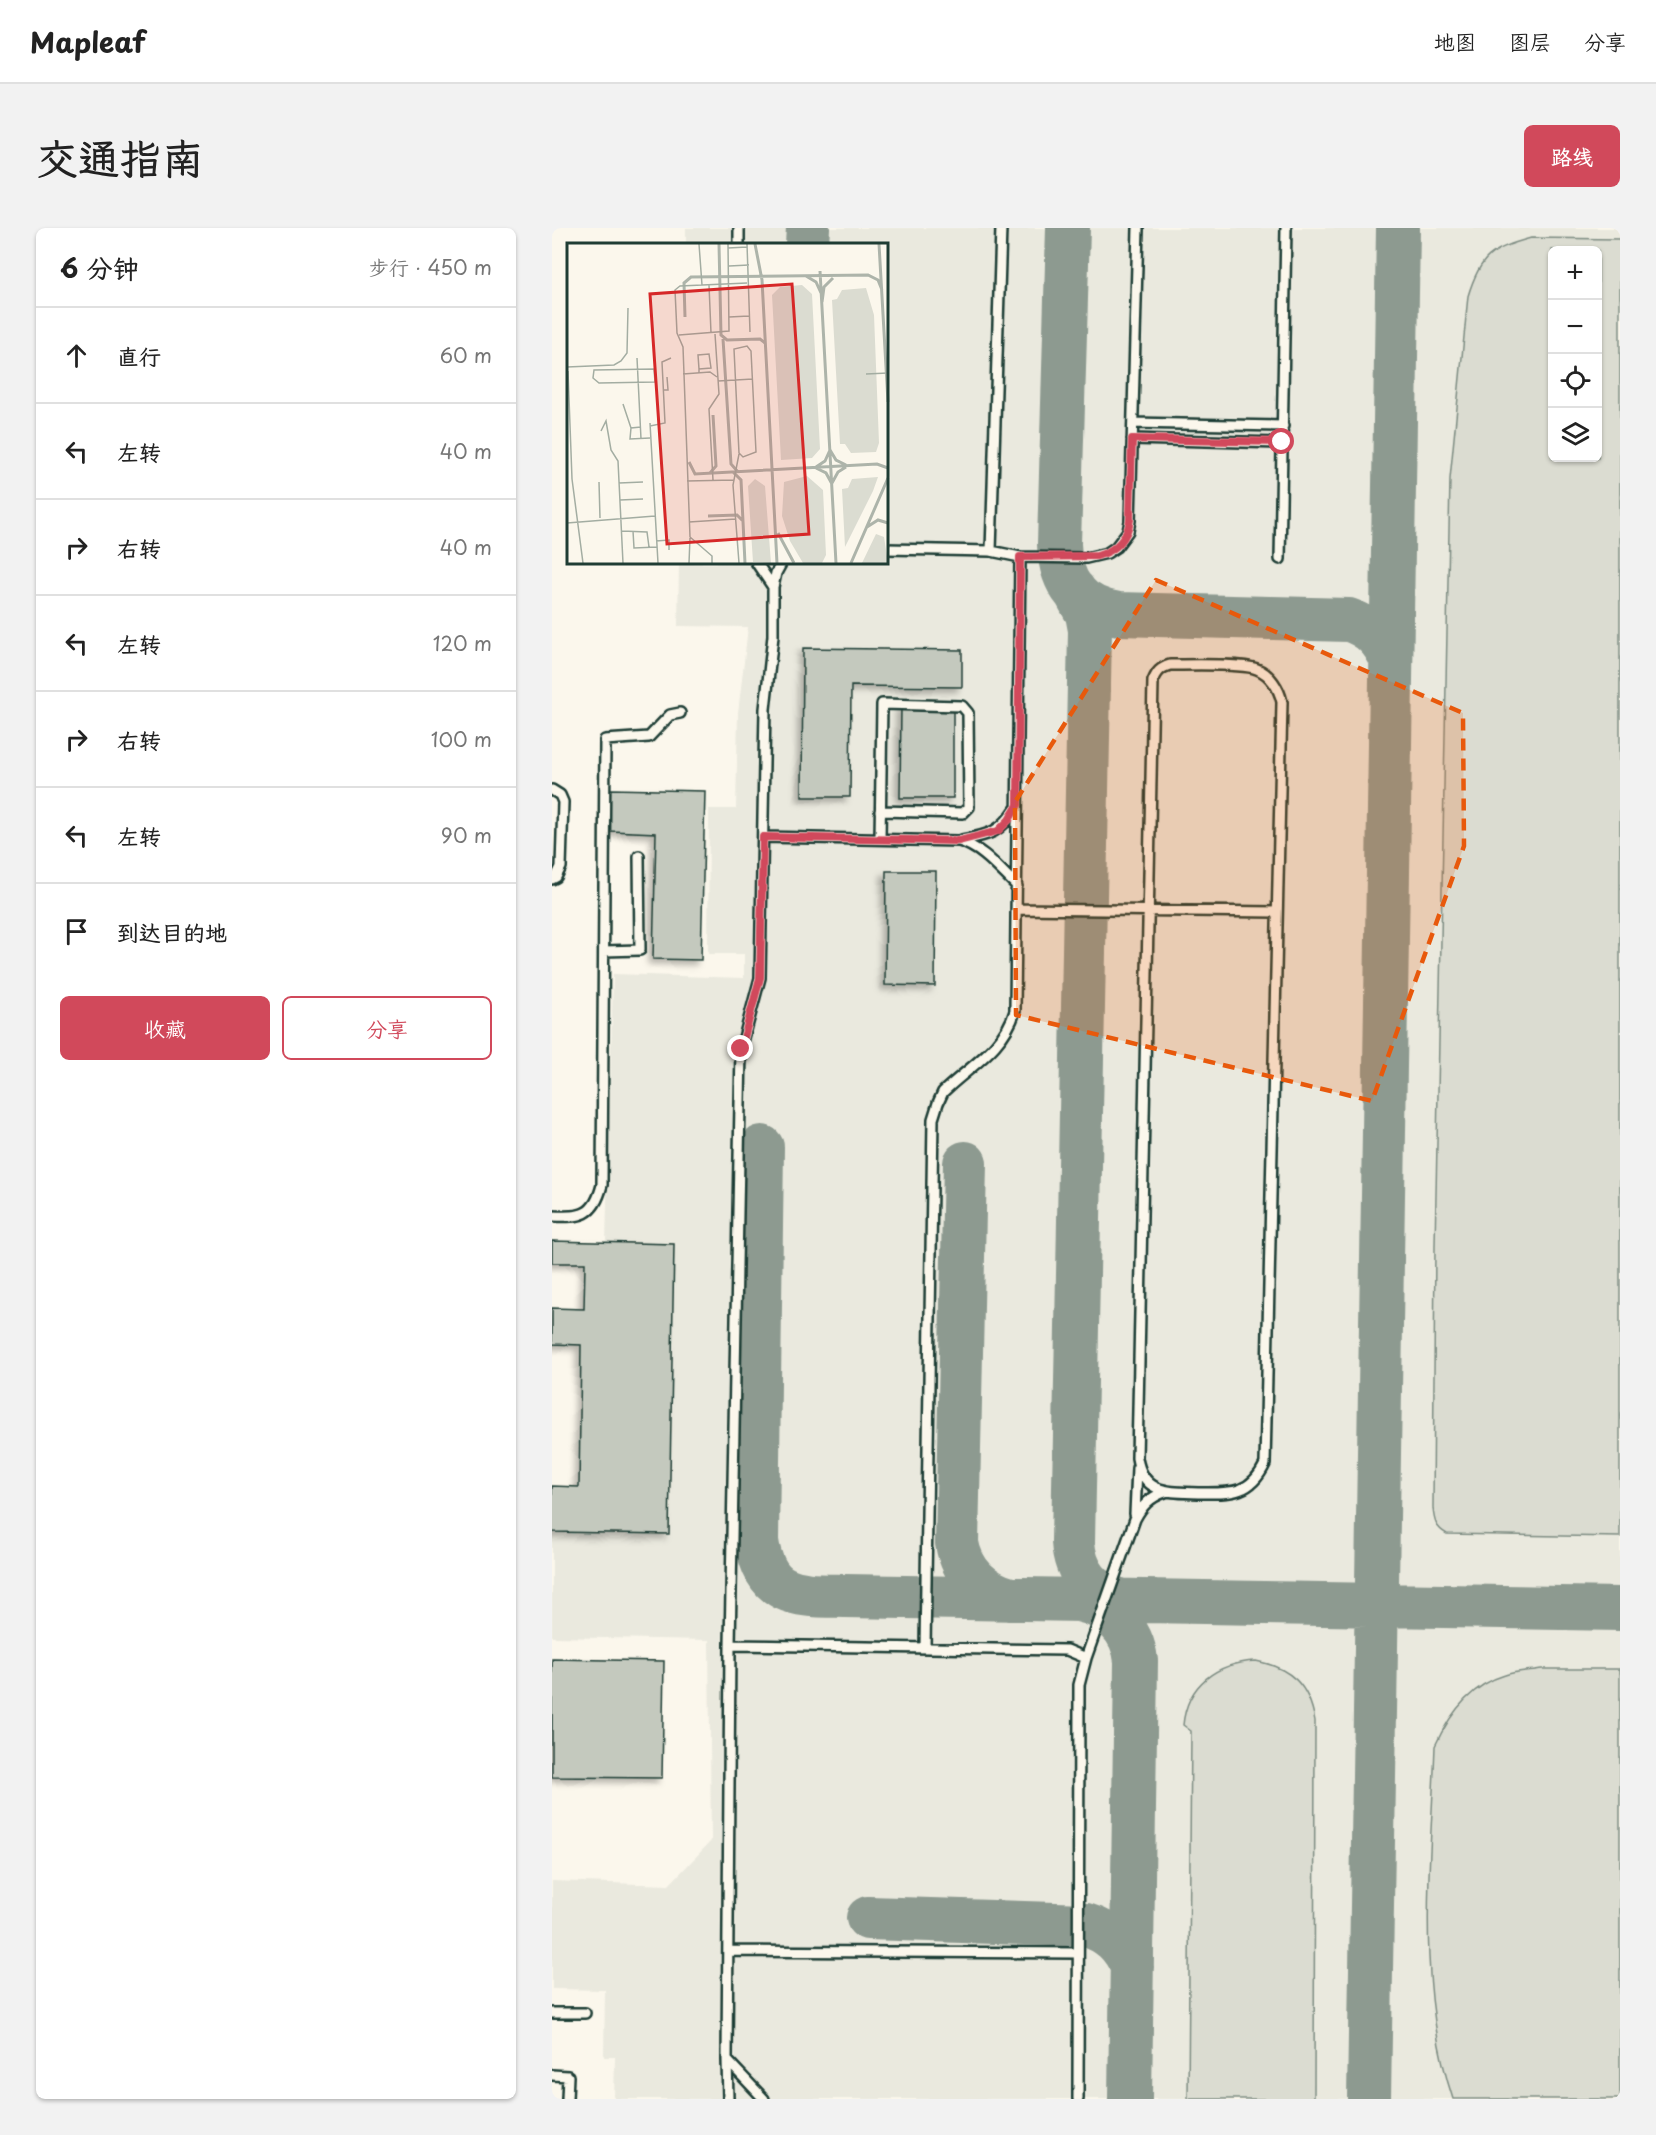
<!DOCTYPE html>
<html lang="zh">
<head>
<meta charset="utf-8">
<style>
  body { margin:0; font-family:"Playpen Sans","LXGW WenKai TC",sans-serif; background:#f2f2f2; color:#222 }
  .controls { position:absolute; right:18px; top:18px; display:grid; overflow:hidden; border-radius:9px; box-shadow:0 2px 4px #0004 }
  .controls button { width:54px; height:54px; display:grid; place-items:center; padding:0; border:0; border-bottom:2px solid #e0e0e0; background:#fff; color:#222; font:30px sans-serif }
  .stop { position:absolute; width:18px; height:18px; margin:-14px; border:4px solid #d1495b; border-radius:50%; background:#fff }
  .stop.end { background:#d1495b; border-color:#fff; box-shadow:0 2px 6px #0008 }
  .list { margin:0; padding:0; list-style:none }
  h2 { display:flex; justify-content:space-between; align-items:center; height:78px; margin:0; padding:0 24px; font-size:26px }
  h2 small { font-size:20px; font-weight:400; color:#767676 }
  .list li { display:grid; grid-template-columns:39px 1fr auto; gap:18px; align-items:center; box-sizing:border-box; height:96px; padding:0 24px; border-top:2px solid #e0e0e0 }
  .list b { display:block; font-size:22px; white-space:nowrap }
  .list em { font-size:20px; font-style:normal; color:#767676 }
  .actions { display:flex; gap:12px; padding:18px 24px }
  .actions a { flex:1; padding:14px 0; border:2px solid #d1495b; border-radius:9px; text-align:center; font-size:21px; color:#d1495b }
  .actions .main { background:#d1495b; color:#fff }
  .icon { flex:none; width:33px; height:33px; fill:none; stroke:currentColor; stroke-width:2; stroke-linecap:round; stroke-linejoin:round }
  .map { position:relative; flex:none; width:1068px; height:1871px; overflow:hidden; border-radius:9px }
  header { display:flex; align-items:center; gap:36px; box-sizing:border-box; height:84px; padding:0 30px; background:#fff; border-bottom:2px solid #e0e0e0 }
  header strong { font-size:28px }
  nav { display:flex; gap:33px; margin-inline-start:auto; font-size:21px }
  .intro { display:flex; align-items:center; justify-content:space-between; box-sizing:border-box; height:144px; padding:0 36px }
  h1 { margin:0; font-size:42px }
  .button { padding:15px 27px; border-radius:9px; background:#d1495b; color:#fff; font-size:21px; font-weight:700 }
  main { display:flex; gap:36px; padding:0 36px }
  aside { flex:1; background:#fff; border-radius:9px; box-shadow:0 2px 4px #0004 }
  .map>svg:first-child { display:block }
  .built { fill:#eae9de; fill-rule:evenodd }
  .green { fill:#dbdcd1; stroke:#7d8c82; stroke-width:1.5; fill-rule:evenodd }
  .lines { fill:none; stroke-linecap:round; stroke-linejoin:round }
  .taxiway { stroke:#8d9a90; stroke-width:44 }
  .building { fill:#c4c9be; stroke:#1f3d34; stroke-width:1.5; filter:url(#shadow) }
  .lane-casing { stroke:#1f3d34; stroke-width:14 }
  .lane { stroke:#fbf7ec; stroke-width:9 }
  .route { stroke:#d1495b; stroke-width:8 }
  .marked { fill:#e8590c; fill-opacity:0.2; stroke:#e8590c; stroke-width:4.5; stroke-dasharray:12 8; stroke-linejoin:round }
  .inset-river { fill:none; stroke:#adb4aa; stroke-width:3 }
  .inset-road { fill:none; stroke:#a3ada2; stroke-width:1.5 }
  .view { fill:#d62828; fill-opacity:0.15; stroke:#d62828; stroke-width:3 }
  .inset-edge { fill:none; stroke:#1f3d34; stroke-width:3 }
</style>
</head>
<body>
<header>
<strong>Mapleaf</strong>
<nav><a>地图</a><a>图层</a><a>分享</a></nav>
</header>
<div class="intro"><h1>交通指南</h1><a class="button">路线</a></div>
<main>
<aside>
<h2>6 分钟<small>步行 · 450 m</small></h2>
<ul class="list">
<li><svg class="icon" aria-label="ahead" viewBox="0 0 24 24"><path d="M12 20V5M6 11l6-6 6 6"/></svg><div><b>直行</b></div><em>60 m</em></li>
<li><svg class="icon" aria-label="left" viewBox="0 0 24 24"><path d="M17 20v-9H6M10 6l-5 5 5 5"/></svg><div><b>左转</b></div><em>40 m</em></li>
<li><svg class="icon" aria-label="right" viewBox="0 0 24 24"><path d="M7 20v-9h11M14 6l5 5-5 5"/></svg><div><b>右转</b></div><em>40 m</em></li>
<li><svg class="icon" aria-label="left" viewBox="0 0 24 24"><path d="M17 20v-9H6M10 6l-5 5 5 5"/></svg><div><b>左转</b></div><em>120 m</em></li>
<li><svg class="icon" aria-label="right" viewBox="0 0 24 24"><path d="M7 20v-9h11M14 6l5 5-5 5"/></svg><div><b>右转</b></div><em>100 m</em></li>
<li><svg class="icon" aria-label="left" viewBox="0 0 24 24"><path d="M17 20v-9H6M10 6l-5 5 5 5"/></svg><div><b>左转</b></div><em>90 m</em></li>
<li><svg class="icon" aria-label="arrive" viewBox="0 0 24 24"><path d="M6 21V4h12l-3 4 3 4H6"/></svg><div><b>到达目的地</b></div></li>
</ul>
<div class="actions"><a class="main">收藏</a><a>分享</a></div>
</aside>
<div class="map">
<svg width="1068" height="1871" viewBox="0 0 1068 1871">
  <defs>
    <filter id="shadow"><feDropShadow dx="-4.5" dy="4.5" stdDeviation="3" flood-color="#0004"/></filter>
  </defs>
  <rect width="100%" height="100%" fill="#fbf7ec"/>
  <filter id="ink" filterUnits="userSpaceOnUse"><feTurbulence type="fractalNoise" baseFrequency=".0167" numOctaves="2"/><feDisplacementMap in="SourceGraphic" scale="12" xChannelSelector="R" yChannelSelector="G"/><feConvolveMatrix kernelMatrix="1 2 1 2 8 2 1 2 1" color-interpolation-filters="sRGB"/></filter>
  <g filter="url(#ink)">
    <path class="built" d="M 134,0 L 1068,0 L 1068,1871 L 62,1871 L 63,1829 L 52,1829 L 53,1762 L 0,1761 L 0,1653 L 117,1657 L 159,1613 L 157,1412 L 0,1409 L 0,1258 L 27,1259 L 29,1117 L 0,1116 L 0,1080 L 32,1080 L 33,1036 L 0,1035 L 0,1013 L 54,1014 L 61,746 L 192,750 L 192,726 L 156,726 L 157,581 L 184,581 L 186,485 L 196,399 L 126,398 L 127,335 L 334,334 L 334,16 L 134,16 ZM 1000,22 L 1046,22 L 1046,230 L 1000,230 Z"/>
    <path class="green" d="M 979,10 L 1068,11 L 1068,1309 L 895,1306 C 884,1300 882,1293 881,1280 L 883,1018 L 898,251 L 916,68 C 928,28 939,21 979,10 ZM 1000,22 L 1046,22 L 1046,230 L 1000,230 Z
      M 704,1433 C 739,1440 757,1457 763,1493 L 762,1871 L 636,1871 L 639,1503 L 631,1497 C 635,1456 665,1435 704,1433 Z
      M 990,1441 L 1068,1441 L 1068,1871 L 901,1871 C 863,1757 879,1635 883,1518 C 897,1487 919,1457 953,1447 C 964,1443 978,1443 990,1441 Z"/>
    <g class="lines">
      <path class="taxiway" d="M 516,0 L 507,316 C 508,356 528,381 567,386 L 797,392 C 818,399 830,411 839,431
        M 255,16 L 256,0
        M 522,362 L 535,386 L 538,402 L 521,1314 C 523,1343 539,1365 568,1372
        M 210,919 L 205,1313 C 213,1370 247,1367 293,1368 L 1068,1381
        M 413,935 L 405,1315 C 410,1345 430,1363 458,1371
        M 526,1372 C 557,1378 581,1401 584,1433 L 578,1871
        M 316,1690 L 534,1697 C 557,1704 571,1717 580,1739
        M 817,1871 L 846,0"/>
    </g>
    <path class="building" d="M 251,420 L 410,422 L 410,459 L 299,458 L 298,569 L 250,569 Z
      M 349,478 L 401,479 L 401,570 L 348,570 Z
      M 58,561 L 153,563 L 149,732 L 101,731 L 104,605 L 58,603 Z
      M 334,643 L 384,643 L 383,758 L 333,757 Z
      M 0,1013 L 122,1016 L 117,1306 L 0,1304 L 0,1258 L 27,1259 L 29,1117 L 0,1116 L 0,1080 L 32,1081 L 33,1035 L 0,1035 Z
      M 0,1431 L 112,1433 L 110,1550 L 0,1549 Z"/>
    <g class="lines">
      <g class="lane-casing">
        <path id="lane" d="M 187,16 L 187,0
          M 581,195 L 731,198
          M 580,211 L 730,215
          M 334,321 L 439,323 L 468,329 L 534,330 L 555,325 L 564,319 L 576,303 L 578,293 L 586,0
          M 439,323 L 449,0
          M 728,331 L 734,0
          M 204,334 L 221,359 L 221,408 L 213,481 L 208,750 L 189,821 L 178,1417 L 175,1832 L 212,1871
          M 221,359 L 224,345 L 230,334
          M 618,437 C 636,437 691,435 705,441 C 718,446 727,460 730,474 L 713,1236 C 698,1268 676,1265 646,1265 C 616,1264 591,1266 585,1230 L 601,453 C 605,444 608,440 618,437 Z
          M 0,562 L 8,567 L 11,574 L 9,639 L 4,649 L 0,651
          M 211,609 L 407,613 C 431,620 447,641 465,658
          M 328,611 L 330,476 L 410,478 L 416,485 L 417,579 L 411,585 L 328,583
          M 410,612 C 438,607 449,604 465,579
          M 465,681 L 725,684
          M 52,723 L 88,722 L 87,628
          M 0,988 C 29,989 42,989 50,957 L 53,512 L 97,509 L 118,487 L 128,485
          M 583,1286 L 585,1240
          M 178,1417 L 515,1422 L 534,1430
          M 373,1420 L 381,891 L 386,875 L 391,864 C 418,838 452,820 463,783 L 468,329
          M 176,1723 L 526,1725
          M 0,1785 L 33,1785
          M 175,1832 L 176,1871
          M 0,1847 L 16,1848 L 15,1871
          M 526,1871 L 527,1457 L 534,1430 L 583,1291 C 590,1278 598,1269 613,1264"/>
      </g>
      <use href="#lane" class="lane"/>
    </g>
  </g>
  <g class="lines" filter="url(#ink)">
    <path class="route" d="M 189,821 L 208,750 L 211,609 L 407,613 L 446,603 L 457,592 L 466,577 L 468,329 L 545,328 C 563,323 575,312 578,292 L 580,211 L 730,214"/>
  </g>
  <path class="marked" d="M 604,352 L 911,485 L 912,618 L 820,873 L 464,787 L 463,574 Z"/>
  <g transform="translate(15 15)">
    <rect width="321" height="321" fill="#fbf7ec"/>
    <path d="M 235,42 L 245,51 L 253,206 L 245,215 L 214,217 L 205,52 L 213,44 ZM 299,45 L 307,72 L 312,200 L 309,209 L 284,210 L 278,201 L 273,201 L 265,57 L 270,56 L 275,47 ZM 240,233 L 256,247 L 259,312 L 255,320 L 236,320 L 223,298 L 215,273 L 217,239 ZM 311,234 L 306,248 L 278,304 L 275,246 L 281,245 L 285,236 ZM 188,236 L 198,243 L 204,320 L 186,319 L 181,243 ZM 309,291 L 317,294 L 321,320 L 295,320 Z" fill="#dbdcd1"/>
    <path class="inset-river" d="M 152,1 L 154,92 L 160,97 L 193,96 L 198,100M 188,1 L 195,37 L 210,320M 312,1 L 321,159M 253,28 L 269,320M 239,33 L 249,39 L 254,50M 255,59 L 257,44 L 266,35M 118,74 L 117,40 L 124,34 L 301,32 L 311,37 L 315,47M 156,96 L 164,221 L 171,229M 263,207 L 269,217 L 279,222M 122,219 L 128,231 L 310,221 L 321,225M 249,224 L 258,218 L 263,207M 249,225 L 259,230 L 265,241M 166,229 L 174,237 L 178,320M 143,230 L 149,223 L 146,172M 265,240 L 271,229 L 279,224M 141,273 L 170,272 L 176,278M 300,284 L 311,277 L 321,280M 211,290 L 227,320M 284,320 L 321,235"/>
    <path class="inset-road" d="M 132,1 L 135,42M 180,1 L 183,89M 161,5 L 180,4M 162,23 L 182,22M 142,42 L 144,90M 162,74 L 182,73M 112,92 L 162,88 L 161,1M 180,103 L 184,108 L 189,209 L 176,214 L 172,210 L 167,106 ZM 70,115 L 74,196M 0,124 L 47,122 L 54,118 L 60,110 L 61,65M 87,126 L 88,139 L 32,140 L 26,135 L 27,127 ZM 132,126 L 144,125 L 142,111 L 131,112 L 132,126 L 132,130M 1,128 L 5,236 L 16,320M 116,131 L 143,129 L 150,134M 299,131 L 321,130M 151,138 L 186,136M 96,147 L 101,147 L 100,134M 56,161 L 64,185M 83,180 L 91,320M 83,183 L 98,180 L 95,119 L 104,115M 74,184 L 64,185 L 63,196 L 83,195M 34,188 L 39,178 L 44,207 L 51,218 L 56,320M 146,237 L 142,166 L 152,151 L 148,91M 120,238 L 167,237M 32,239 L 33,275M 52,240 L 76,239M 53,257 L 76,256M 122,279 L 169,276M 0,280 L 88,273M 55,288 L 80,289 L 82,304M 66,288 L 67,305 L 90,304M 89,298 L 102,297 L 102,307M 122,320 L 123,295M 145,320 L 145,313 L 123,294 L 116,104 L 110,90 L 108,47 L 113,43 L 180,40M 172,320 L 166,242 L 172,211"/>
    <path class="view" d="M 225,41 L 242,291 L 100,301 L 83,51 Z"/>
    <rect width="321" height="321" class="inset-edge"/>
  </g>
</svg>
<div class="controls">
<button>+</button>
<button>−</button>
<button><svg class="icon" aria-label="locate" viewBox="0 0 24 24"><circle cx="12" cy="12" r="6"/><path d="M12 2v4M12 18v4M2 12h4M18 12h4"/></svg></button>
<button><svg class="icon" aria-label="layers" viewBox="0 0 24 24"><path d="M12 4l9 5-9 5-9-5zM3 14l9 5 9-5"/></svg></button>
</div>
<div class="stop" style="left:730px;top:214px"></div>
<div class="stop end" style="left:189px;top:821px"></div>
</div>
</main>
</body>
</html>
